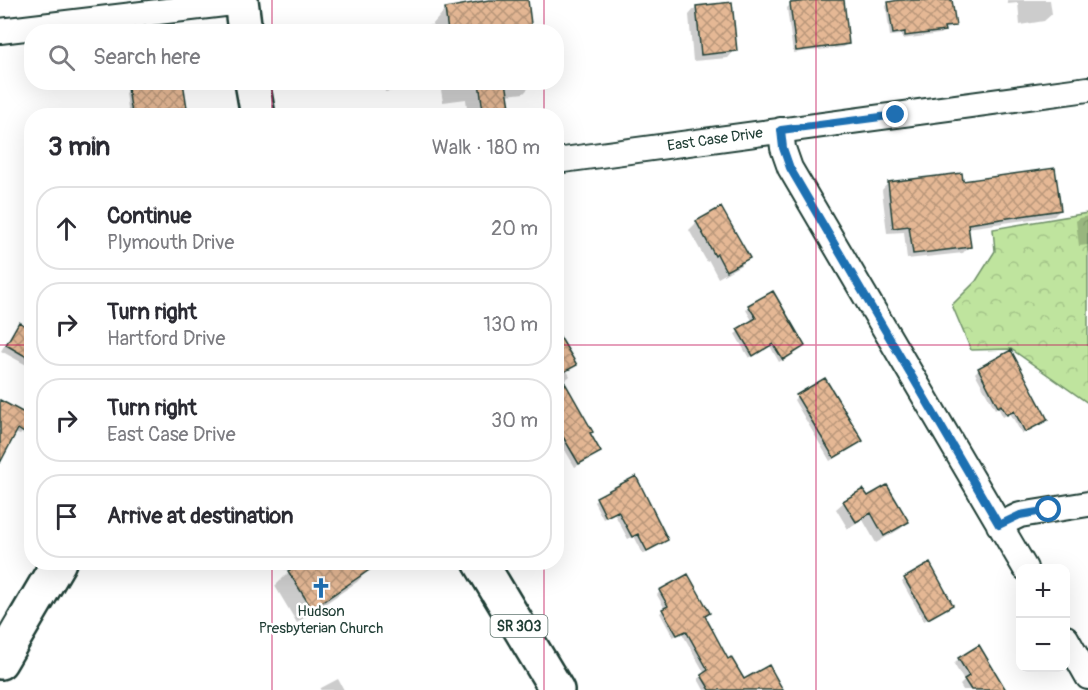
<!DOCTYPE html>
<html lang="en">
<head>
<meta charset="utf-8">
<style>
  body { margin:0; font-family:Pangolin,sans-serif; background:#f2f2f3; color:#2b2b33 }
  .controls { position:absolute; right:18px; bottom:18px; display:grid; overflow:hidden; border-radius:12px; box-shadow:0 6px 24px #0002 }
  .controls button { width:54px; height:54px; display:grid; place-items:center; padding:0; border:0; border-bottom:2px solid #e1e1e2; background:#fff; color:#2b2b33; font:30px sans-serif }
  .stop { position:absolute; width:18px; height:18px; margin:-14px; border:4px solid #1f6fb2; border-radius:50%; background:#fff }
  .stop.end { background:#1f6fb2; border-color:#fff; box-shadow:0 2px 6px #0008 }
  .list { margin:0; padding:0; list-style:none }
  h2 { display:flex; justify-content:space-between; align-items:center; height:78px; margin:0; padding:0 24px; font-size:26px }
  h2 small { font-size:20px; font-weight:400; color:#7c7c81 }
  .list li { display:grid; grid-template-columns:39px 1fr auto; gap:18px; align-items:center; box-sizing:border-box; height:84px; margin:0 12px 12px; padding:0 12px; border:2px solid #e1e1e2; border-radius:24px }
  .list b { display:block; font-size:22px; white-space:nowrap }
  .list p { margin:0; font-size:20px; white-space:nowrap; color:#7c7c81 }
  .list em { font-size:20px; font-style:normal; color:#7c7c81 }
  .icon { flex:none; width:33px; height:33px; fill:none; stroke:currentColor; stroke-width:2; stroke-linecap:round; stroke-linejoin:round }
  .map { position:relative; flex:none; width:1088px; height:690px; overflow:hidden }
  .search { position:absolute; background:#fff; box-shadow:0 6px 24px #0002; left:24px; top:24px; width:540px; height:66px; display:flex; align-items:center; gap:15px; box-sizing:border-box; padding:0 21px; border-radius:24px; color:#7c7c81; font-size:22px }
  .panel { position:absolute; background:#fff; box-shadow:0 6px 24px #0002; left:24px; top:108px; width:540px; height:462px; border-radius:24px }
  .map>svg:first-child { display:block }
  .forest { fill:url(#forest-crowns); stroke:#6f9069; stroke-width:1.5 }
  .shadow { fill:#0003 }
  .building { fill:url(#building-cross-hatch); stroke:#1f3d34; stroke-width:1.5 }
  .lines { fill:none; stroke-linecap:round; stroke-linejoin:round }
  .street-casing { stroke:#1f3d34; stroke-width:28 }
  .secondary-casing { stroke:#1f3d34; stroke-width:38 }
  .primary-casing { stroke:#1f3d34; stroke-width:38 }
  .street { stroke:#fff; stroke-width:24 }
  .secondary { stroke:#fff; stroke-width:33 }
  .primary { stroke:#fff; stroke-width:33 }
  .route { stroke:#1f6fb2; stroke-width:8 }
  .grid { fill:none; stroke:#c2185b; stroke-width:1.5; stroke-opacity:0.55 }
  .labels { text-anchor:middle; stroke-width:5; stroke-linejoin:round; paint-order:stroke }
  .shield { fill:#fff; stroke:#627771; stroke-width:1.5 }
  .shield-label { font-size:14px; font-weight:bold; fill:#1f3d34 }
  .street-label { font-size:15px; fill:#1f3d34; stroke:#fff }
  .poi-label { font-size:15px; fill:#1f3d34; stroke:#fff }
</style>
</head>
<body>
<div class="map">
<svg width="1088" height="690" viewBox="0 0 1088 690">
  <defs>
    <pattern id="forest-crowns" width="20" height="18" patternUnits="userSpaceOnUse" patternTransform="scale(1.5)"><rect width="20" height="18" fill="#bfe49e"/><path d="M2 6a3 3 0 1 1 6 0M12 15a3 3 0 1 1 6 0" fill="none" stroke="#a4c489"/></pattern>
    <pattern id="building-cross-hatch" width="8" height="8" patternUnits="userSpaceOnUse" patternTransform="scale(1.5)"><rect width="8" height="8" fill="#e5b895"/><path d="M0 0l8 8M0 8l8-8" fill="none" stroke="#b9977a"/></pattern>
  </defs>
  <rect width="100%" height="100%" fill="#fff"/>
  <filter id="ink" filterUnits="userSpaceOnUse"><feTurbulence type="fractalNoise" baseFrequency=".0167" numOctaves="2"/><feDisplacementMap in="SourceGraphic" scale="12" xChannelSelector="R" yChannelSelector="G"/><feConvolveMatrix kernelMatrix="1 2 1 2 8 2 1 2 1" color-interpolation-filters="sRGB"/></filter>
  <g filter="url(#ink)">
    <path class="forest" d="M 1088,213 L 1088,403 L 1011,349 L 971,350 L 952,305 L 976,281 L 995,251 L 993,229 Z"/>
    <path class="shadow" d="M 476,0 L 526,0 L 531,32 L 391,32 L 432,25 L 446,9 L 477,5 Z
      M 827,0 L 842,0 L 847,43 L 844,47 L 793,53 L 787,8 L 790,5 Z
      M 909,0 L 951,0 L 954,25 L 952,27 L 952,24 L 937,27 L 937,30 L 951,28 L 943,30 L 940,34 L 902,39 L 902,35 L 890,36 L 886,6 L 889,3 Z
      M 1007,0 L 1050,0 L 1052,14 L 1044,21 L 1020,25 L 1018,3 L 1008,4 Z
      M 696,7 L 735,50 L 728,58 L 693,61 L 689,15 Z
      M 135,82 L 181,82 L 186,116 L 167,116 L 167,113 L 129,116 L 126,93 L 129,90 L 134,89 Z
      M 384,82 L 534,82 L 524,93 L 506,95 L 508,107 L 499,116 L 468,116 L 466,99 L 443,102 L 440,84 L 385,92 Z
      M 888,183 L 962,183 L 1060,210 L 1054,216 L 967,228 L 969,246 L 963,253 L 907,259 L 904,232 L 887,233 L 882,190 Z
      M 721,209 L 748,258 L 741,265 L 718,278 L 709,261 L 707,262 L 689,230 L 697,222 Z
      M 1088,216 L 1088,245 L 1079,246 L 1076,221 L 1079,218 Z
      M 749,307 L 804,346 L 779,362 L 770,346 L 749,358 L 735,334 L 753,322 L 746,310 Z
      M 32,312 L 32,368 L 1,351 L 14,330 L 19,324 L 26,328 Z
      M 556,356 L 575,365 L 567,371 L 570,376 L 563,382 L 599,452 L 575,467 L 556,435 Z
      M 979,369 L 1046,420 L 1022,434 L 1010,413 L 1003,417 L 998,407 L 995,409 L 975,373 Z
      M 797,396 L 861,441 L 830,461 L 794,400 Z
      M 0,401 L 23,432 L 20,435 L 15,433 L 0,460 Z
      M 597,498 L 666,540 L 643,554 L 634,536 L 628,539 L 614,513 L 603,519 L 594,502 Z
      M 868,499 L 907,522 L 900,529 L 876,543 L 863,520 L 848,529 L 836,509 L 844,502 Z
      M 262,562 L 369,562 L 371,567 L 357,582 L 297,623 L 275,586 L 290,571 Z
      M 905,579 L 948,608 L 924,621 L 902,582 Z
      M 660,591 L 704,617 L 728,661 L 743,681 L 781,690 L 704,690 L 698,679 L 705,674 L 682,633 L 673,637 L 660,613 L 665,609 L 657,595 Z
      M 959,659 L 1004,690 L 963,690 L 960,685 L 964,681 L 954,664 Z
      M 338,679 L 344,690 L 320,690 L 321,688 Z"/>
    <path class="building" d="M 489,0 L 528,0 L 532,32 L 448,32 L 445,8 Z
      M 816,0 L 844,0 L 849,44 L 796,51 L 790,3 Z
      M 899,0 L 952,0 L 956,26 L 944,27 L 945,31 L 905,36 L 905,32 L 893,34 L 888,2 Z
      M 732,2 L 737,51 L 701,55 L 696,6 Z
      M 137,82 L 183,82 L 187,108 L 132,114 L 128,88 L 137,87 Z
      M 479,82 L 506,82 L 510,107 L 483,111 Z
      M 1055,168 L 1061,210 L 968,224 L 971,247 L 913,254 L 909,226 L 893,228 L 888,182 L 962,173 L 963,181 Z
      M 721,207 L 750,258 L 726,271 L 717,254 L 715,256 L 696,221 Z
      M 773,291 L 805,346 L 783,360 L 773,344 L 753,356 L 737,329 L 756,318 L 748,305 Z
      M 19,322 L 32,330 L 32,360 L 6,345 Z
      M 556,330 L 577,365 L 560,374 L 593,432 L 590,433 L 601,452 L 579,464 L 556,425 Z
      M 1011,350 L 1048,420 L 1025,432 L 1014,411 L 1007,415 L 1001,405 L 998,407 L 978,368 Z
      M 825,378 L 863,441 L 834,458 L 796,395 Z
      M 0,400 L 32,417 L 24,433 L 18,429 L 0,463 Z
      M 636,476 L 668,540 L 647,551 L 638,534 L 632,537 L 618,511 L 606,517 L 596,497 Z
      M 887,485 L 909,522 L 884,536 L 871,513 L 856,522 L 843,501 L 863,489 L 868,496 Z
      M 302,562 L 381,562 L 312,609 L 288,571 Z
      M 930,563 L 953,605 L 928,619 L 904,578 Z
      M 688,574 L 710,613 L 705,616 L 728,659 L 731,657 L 744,679 L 769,665 L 783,690 L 710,690 L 701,675 L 708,670 L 686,631 L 677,635 L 662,609 L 668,606 L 659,590 Z
      M 979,645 L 1006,690 L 971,690 L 964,679 L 969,676 L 958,658 Z"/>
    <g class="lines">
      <g class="street-casing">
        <path id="street" d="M 0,31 L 241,2
          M 781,130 L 783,148 L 790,168 L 1025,568
          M 556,161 L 1088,89
          M 999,525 L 1020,515 L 1088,504
          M 1066,638 L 1088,677"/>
      </g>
      <g class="secondary-casing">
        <path id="secondary" d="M 0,662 L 59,562"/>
      </g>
      <g class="primary-casing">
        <path id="primary" d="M 241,0 L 245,32
          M 252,82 L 258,116
          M 480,562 L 557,690"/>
      </g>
      <use href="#street" class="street"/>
      <use href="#secondary" class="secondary"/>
      <use href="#primary" class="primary"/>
    </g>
  </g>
  <g class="lines" filter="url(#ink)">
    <path class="route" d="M 896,115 L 781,130 L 783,148 L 790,168 L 999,525 L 1020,515 L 1049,510"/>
  </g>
  <path class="grid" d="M 272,0 L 272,32M 544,0 L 544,32M 816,0 L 816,690M 272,82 L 272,116M 544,82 L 544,116M 0,345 L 32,345M 556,345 L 1088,345M 272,562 L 272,690M 544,562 L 544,690"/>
  <defs>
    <g id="church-bare" transform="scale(1.62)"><path d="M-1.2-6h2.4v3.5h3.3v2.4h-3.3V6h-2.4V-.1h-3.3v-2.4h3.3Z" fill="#1f6fb2" stroke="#fff" stroke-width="2.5" paint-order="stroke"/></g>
  </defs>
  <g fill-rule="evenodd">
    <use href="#church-bare" x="321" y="588"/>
  </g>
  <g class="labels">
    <rect class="shield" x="490.5" y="615" width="57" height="22" rx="4.5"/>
    <g class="shield-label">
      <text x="519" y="631">SR 303</text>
    </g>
    <g class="street-label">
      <text transform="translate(715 139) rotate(-8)" y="5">East Case Drive</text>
    </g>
    <g class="poi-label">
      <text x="321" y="616">Hudson<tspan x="321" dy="17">Presbyterian Church</tspan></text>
    </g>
  </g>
</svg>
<div class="controls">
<button>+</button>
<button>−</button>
</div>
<div class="stop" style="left:1049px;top:510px"></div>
<div class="stop end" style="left:896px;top:115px"></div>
<div class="search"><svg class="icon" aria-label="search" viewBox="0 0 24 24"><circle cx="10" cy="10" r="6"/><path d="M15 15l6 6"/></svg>Search here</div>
<section class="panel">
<h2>3 min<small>Walk · 180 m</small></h2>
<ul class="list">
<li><svg class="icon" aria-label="ahead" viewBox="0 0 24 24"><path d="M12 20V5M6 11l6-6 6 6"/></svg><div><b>Continue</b><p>Plymouth Drive</p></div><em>20 m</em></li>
<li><svg class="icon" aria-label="right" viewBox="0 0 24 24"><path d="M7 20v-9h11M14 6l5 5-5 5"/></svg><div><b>Turn right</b><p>Hartford Drive</p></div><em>130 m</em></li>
<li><svg class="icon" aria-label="right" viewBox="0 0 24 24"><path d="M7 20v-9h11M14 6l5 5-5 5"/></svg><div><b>Turn right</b><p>East Case Drive</p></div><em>30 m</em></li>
<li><svg class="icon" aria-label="arrive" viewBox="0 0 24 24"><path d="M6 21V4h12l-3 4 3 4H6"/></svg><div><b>Arrive at destination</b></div></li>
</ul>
</section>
</div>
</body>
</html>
